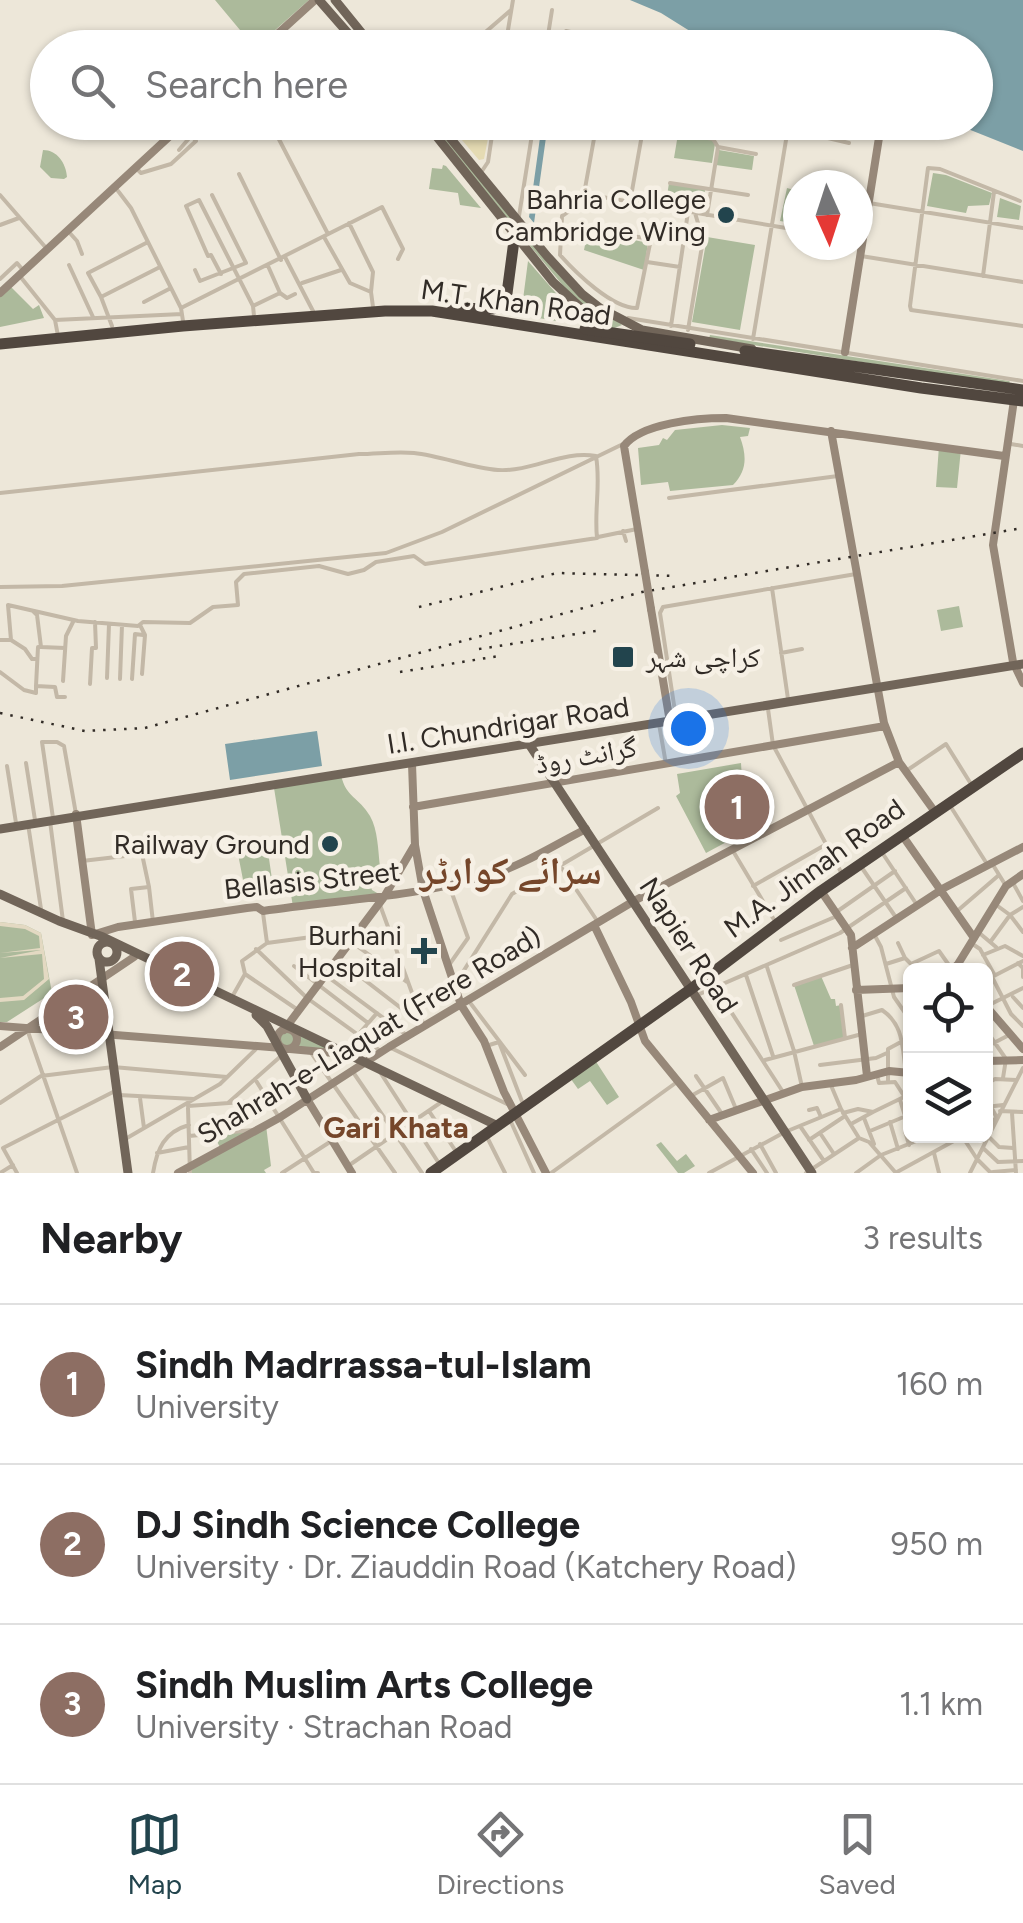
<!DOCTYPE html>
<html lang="en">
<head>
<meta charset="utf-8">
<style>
  body { margin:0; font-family:Figtree,"Noto Naskh Arabic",sans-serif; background:#f6f6f6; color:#202124 }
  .controls { position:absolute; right:30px; bottom:30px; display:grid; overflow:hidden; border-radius:15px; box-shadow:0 2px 8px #0004 }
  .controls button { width:90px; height:90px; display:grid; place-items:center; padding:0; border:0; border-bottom:2px solid #e0e0e0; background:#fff; color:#202124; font:50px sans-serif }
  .compass { position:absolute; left:783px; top:170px; width:90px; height:90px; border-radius:50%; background:#fff; box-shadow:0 2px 8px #0004; rotate:177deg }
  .you { position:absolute; left:688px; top:728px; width:35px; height:35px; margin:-25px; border:8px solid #fff; border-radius:50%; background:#1a73e8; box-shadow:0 0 0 15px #1a73e833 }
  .badge { display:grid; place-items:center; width:65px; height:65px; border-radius:50%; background:#22444d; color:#fff; font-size:32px; font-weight:700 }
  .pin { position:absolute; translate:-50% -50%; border:5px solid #fff; box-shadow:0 2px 10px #0006 }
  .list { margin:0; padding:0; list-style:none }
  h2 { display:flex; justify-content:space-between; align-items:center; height:130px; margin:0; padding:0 40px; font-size:42px }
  h2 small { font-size:32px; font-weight:400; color:#757577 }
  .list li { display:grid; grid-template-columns:65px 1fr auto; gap:30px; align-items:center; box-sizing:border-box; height:160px; padding:0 40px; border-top:2px solid #e0e0e0 }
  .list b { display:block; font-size:38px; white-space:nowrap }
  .list p { margin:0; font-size:32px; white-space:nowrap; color:#757577 }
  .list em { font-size:32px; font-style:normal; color:#757577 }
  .icon { flex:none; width:55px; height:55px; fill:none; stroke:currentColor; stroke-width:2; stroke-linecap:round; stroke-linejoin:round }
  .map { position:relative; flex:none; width:1023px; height:1173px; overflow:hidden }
  .search { position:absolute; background:#fff; box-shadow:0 2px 8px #0004; left:30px; right:30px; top:30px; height:110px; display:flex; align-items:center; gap:25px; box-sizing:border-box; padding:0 35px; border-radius:55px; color:#757577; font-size:38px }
  .sheet { height:610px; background:#fff }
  nav { display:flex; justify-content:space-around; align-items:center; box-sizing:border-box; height:140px; border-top:2px solid #e0e0e0; background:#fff; font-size:28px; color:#757577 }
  nav a { display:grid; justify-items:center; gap:5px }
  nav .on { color:#22444d }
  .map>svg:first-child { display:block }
  .green { fill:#acba9b }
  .sand { fill:#e5dbb3 }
  .plaza { fill:#e3d9c2 }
  .water { fill:#7c9fa6 }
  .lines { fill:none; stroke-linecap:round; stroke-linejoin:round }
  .street { stroke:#c3b8a7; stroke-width:4 }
  .secondary { stroke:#978879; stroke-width:8 }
  .primary { stroke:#716559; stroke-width:9 }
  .highway { stroke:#51473f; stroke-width:11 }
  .rail { stroke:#312b26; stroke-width:2.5; stroke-dasharray:2.5 8; stroke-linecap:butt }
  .secondary-bridge { stroke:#978879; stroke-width:8 }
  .highway-bridge { stroke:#51473f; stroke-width:11 }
  .poi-dot { fill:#22444d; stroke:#f6f0e5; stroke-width:4 }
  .labels { text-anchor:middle; stroke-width:9; stroke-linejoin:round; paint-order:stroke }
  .poi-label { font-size:28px; fill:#312b26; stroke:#f6f0e5; text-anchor:end }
  .street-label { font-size:28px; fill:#312b26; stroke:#f6f0e5 }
  .neighbourhood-label { font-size:30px; font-weight:bold; fill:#75462a; stroke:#f6f0e5 }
  .district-label { font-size:38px; font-weight:bold; fill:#75462a; stroke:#f6f0e5 }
</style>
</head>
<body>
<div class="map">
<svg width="1023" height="1173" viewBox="0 0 1023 1173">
  <rect width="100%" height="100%" fill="#ede7d9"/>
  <path class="green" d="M 215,0 L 309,0 L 255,48 Z
    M 661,31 L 720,47 L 656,47 Z
    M 428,123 L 432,123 L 571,288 L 622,325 L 612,329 L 575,300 Z
    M 678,134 L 712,140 L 715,144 L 712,163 L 674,158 Z
    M 43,150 C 57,150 66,163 67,177 L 64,179 L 51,178 L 40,167 Z
    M 719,150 L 754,156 L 752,170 L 716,165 Z
    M 443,165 L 446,166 L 481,208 L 460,205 L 458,193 L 429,189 L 432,168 L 442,169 Z
    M 933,173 L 946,175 L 992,193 L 989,205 L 968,206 L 966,213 L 927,206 Z
    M 669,183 L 705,189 L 704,203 L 681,205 L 666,202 Z
    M 787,188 L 798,191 L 798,224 L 780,221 Z
    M 1000,198 L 1021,206 L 1019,220 L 997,217 Z
    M 588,230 L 648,243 L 644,270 L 584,250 Z
    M 707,237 L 755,245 L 740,330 L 692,322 Z
    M 528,261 L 562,300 L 556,321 L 521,315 Z
    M 11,287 L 33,309 L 39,305 L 44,318 L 0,327 L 0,297 Z
    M 710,335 L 1009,381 L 1010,382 L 1007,385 L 709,338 Z
    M 722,425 L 750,428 L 748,436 L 740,437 C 747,456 747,471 733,485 L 670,491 L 668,482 L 641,485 L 638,448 L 659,445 L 663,438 L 667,440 L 675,430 Z
    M 939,446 L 961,449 L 957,488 L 936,487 Z
    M 959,606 L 963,627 L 941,631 L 937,610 Z
    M 741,763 L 745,832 L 706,853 L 676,796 L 680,793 L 677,774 Z
    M 341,775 C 346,798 359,797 370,816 C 378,830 378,850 380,867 L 365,871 L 372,890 L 384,897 L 293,907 L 274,788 Z
    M 267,845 L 273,886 L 245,890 L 237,849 Z
    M 0,922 L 25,925 L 41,933 L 52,993 L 7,1022 L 0,1022 Z
    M 821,976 L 831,999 L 835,999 L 836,1006 L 841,1005 L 845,1038 L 814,1046 L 794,985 Z
    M 286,1030 L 292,1031 L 338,1051 L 283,1049 L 277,1040 L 280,1032 Z
    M 593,1057 L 619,1097 L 607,1105 L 590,1081 L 578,1089 L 568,1075 Z
    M 266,1125 L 271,1166 L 264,1170 L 266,1173 L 190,1173 L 190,1169 L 222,1151 L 213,1134 L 258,1130 Z
    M 661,1142 L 677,1161 L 686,1154 L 695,1166 L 684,1173 L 678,1173 L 656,1145 Z"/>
  <path class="sand" d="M 456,128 L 489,133 L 484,159 L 479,160 L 456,133 Z"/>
  <path class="plaza" d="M 0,922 L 25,925 L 41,933 L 49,979 L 24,1000 L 0,1002 L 0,998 L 23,996 L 44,979 L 42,954 L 0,958 L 41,950 L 0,953 L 40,948 L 39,936 L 25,929 L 0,926 Z"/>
  <path class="water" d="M 630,0 L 1023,0 L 1023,151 L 953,123 L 976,122 L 976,48 L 740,47 L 727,44 L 719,34 L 693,33 L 661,13 Z
    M 542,123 L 548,123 L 534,223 L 529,217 Z
    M 317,731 L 322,766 L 230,780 L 225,744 Z"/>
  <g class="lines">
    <path class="street" d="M 566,31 L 608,40 L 611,48
      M 467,48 L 511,10
      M 505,48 L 513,0
      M 546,48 L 552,10
      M 270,122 L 328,234
      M 597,122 L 584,194 L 579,204 L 562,216 L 560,255 C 576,273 613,309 637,308 L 654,224
      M 623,122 L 638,125
      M 639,122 L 643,129 L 648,128 L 650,122
      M 680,123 L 682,133 L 713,139 L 718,147 L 756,154
      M 790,129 L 849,143
      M 451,132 L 453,122
      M 190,134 L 203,122
      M 179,150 L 191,136
      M 138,170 L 141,173 L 171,164 L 196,141 L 182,125
      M 239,174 L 281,260
      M 480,174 L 488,162 L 494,122
      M 670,183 L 748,195
      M 115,187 L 131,208 L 181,308 L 183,321
      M 584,194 L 798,230
      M 0,195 L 47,249
      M 1020,201 L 940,169 L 928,168 L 910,306 L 911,310 L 1023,326
      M 630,202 L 643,129
      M 869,203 L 1023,228
      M 707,215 L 718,147
      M 519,216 L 534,122
      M 349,223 L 373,272 L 371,292
      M 0,225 L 19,218
      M 592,229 L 650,239
      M 68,231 L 77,241 L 82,254
      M 324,237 L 350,283 L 371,292 L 373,307
      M 861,256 L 1023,282
      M 285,257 L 313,311
      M 647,262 L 680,267
      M 69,265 L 93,317
      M 268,266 L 280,293
      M 195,270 L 200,281 L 246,263 L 212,195
      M 221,274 L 211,255 L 208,256 L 186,206 L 199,200 L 253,306 L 254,316
      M 19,275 L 55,320 L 58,336
      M 983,276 L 994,192
      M 0,279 L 17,263 L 22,269
      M 302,283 L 341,270
      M 101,297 L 88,273 L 148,242
      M 144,302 L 171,288
      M 253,306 L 280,293 L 287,298 L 295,294
      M 181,308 L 382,207 L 403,249 L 398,259
      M 628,318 L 1023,381
      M 55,320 L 182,314
      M 112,326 L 101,297 L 160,267
      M 671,326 L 688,212
      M 688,330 L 703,240 L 695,213
      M 753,339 L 789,122
      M 1011,444 L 1023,446
      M 0,493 L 359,454 C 377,454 396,451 414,453 C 442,456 470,468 498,470 C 533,472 562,450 596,456 C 601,485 594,509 597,538 L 425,564 L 414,556 L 376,562 L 364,570 L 348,574 L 319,566 L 244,574 L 236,582 L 238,605 L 213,607 L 190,623 L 143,622 L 138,626 L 78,621 L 8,605 L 11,640 L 0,640
      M 669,498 L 838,476
      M 623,531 L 626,541
      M 598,537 L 637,529
      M 0,587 L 62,586 L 386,553 L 442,532 L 623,444
      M 772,588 L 788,699
      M 33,611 L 37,615 L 41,647 L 65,648
      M 140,625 L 145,635 L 142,674
      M 11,640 L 25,649 L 32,659 L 37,659
      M 41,647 L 38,647 L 36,686 L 55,687 L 57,697 L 65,697
      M 781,653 L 802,649
      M 0,672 L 24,690 L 36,693 L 36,686
      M 107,678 L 109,624
      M 120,679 L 122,625
      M 132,679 L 135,634 L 143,635
      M 63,681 L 66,636 L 74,620
      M 90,684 L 92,648 L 96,648 L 95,622
      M 768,709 L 773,745 L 841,872
      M 676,718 L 660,613 L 663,607 L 856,574
      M 659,724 L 666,764
      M 26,763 L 35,820
      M 7,766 L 16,823
      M 906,771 L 946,744 L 971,784
      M 949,804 L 987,864
      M 53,818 L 42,742 L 57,742 L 64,746 L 76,814
      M 50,821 L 63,921
      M 28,824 L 41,909
      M 733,851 L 776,923
      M 881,851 L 917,905
      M 82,861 L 142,854 L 149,887 L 131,889 L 135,922
      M 559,864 L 598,922
      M 860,865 L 897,919
      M 993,865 L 1006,886
      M 1013,883 L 1023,901
      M 753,886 L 825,845
      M 149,887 L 153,922
      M 995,904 L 1010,915 L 1023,932
      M 380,905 L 423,1023
      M 956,912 L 999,875
      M 263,913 L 267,943
      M 835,913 L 895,871
      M 977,931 L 996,947
      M 874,934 L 881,947 L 894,997 L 910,1020
      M 781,940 L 837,916
      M 350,941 L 407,982
      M 991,941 L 1010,915 L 1023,907
      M 898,943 L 905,958
      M 971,943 L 980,949 L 994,974
      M 256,949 L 307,998 L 382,1052
      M 983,955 L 1005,946 L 1023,956
      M 340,961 L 423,1025
      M 1018,963 L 1023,968 L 1023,977
      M 886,964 L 905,958 L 911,964 L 939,951 L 951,968
      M 449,965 L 468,938 L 449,885
      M 294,966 L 368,1023
      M 767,967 L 794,1051 L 802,1087
      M 245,974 L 298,1010
      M 746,975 L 773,1056
      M 328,977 L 405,1034
      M 992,977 L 1011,1014 L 1023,1026
      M 986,980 L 1023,961
      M 456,983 L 512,894 L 658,808
      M 794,985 L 853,965
      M 715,987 L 783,1092
      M 695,996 L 840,933 L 906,888
      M 232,997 L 245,974 L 242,961 L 267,943 L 356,931
      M 1013,997 L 1023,1008
      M 468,1000 L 525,1075
      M 841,1005 L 845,1038
      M 989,1005 L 1023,988
      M 987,1013 L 989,1033
      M 859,1017 L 882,1010 C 904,1025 902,1047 906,1072
      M 908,1026 L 910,1036
      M 27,1029 L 77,1173
      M 986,1030 L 1006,1059 L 1003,1078
      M 358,1035 L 377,1013
      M 486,1046 L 499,1042 L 523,1104
      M 389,1047 L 507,1104
      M 986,1047 L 1011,1034
      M 312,1054 L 395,1173
      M 765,1060 L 862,1034
      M 820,1065 L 876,1058 L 887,1053
      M 353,1072 L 422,1173
      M 380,1072 L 440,1165
      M 877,1075 L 879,1083 L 895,1082 L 904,1096
      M 696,1076 L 722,1114
      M 255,1079 L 314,1173 L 318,1173
      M 888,1081 L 888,1049 L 910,1037
      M 830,1083 L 841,1109 L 859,1138 L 869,1142 L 896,1173
      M 986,1084 L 995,1079 L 1016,1080
      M 119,1095 L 194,1099
      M 691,1096 L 723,1078 L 736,1109
      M 140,1098 L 144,1128
      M 900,1100 L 909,1129 L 905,1131 L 909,1145
      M 0,1103 L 41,1076 L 113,1067 L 227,1077
      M 228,1103 L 281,1056
      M 188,1106 L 268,1100
      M 986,1107 L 1003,1105
      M 188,1108 L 190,1173
      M 809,1110 L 817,1108 L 821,1117
      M 429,1111 L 457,1153
      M 1000,1111 L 1023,1112
      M 843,1113 L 858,1109 L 873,1112 L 910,1094
      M 1012,1113 L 1016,1173
      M 864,1118 L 874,1144
      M 511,1122 L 534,1173
      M 890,1122 L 898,1149
      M 851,1124 L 873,1112
      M 986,1124 L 997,1118 L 990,1105
      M 800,1126 L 824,1161
      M 870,1131 L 906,1116
      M 820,1133 L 834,1154
      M 189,1136 L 253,1130
      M 962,1136 L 977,1159 L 991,1173
      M 988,1136 L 999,1147 L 1013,1148
      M 127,1138 L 220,1084 L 258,1047
      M 488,1139 L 505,1173
      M 809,1140 L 845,1116
      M 760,1144 L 776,1173
      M 983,1148 L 998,1162 L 1023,1161
      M 751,1149 L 767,1173
      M 157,1153 L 189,1147
      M 934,1153 L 939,1173
      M 348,1166 L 443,1101
      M 897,1172 L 963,1136
      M 993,1172 L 1016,1170
      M 0,1173 L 13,1165
      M 17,1173 L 3,1148 L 117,1090
      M 153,1173 C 157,1149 164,1132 189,1125
      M 282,1173 L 333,1140
      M 551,1173 L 677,1082
      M 709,1173 L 785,1132 L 841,1109
      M 806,1173 L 859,1138
      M 856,1173 L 881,1155 L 929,1136
      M 970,1173 L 1023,1068"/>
    <path class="secondary" d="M 262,48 L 315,0
      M 0,293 L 185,122
      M 845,352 L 881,125
      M 1014,400 L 993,545 L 1013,662 L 1023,683
      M 831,431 L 884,723 L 899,762 L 935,812
      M 645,572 L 624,446 C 641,423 698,418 726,418 L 1004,456
      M 651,609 L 670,722
      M 412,764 L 415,845 L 423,890 L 461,1005 L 484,1041 L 504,1092 L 546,1173
      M 413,807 L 885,726
      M 76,814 L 92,935 L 118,927 L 247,908 L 257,907 L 263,911 C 337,900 414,897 487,876 C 522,866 554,845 586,829
      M 902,835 L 974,938
      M 821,891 L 851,935 L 867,1076
      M 594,925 L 631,1002 L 645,1041 L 753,1173
      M 852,948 L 944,888 L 1023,847
      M 951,971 L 958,964 L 1006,886 L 1023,874
      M 856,990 L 910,988
      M 986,1006 L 1023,1049
      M 0,1026 L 282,1048
      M277 1039a10 10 0 1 1 20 0a10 10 0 1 1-20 0Z
      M 284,1030 L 384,897 L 414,846
      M 0,1047 L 134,957
      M 290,1049 L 345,1054
      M 986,1061 L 1023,1060
      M 307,1099 L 352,1173
      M 709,1120 L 802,1087 L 856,1080 L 889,1071 L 910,1073
      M 178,1173 L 279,1118 L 389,1047 L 634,901 L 899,762"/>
    <path class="primary" d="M 319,0 L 361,48
      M 335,0 L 374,48
      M 425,122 L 553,282 L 605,330
      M 437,122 L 547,256 L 582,294 L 600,308 L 642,330 L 752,349
      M 529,744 L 812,1173
      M 0,829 L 1023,664
      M 0,894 L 59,921 L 103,937 L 498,1126
      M97 952a10 10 0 1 1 20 0a10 10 0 1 1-20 0Z
      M 99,959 L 128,1173
      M 256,1015 L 267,1026 L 307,1099"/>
    <path class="highway" d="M 453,308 L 493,309 L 506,301 L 515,233
      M 0,344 L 183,326 L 385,311 L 432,311 L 921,388 L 1023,401
      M 745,351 L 1023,390
      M 431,1173 L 691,989 L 821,891 L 1023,753"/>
    <path class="rail" d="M 419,607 L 557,573 L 675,576
      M 479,649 L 602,630
      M 400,672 L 499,656
      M 0,713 L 85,731 L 145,728 L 642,592 L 1023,528"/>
    <path class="secondary-bridge" d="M 645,572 L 651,609"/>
    <path class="highway-bridge" d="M 585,329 L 690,344"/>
  </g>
  <g class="poi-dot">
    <circle cx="726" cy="215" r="10"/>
    <rect x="611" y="645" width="24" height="24" rx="5"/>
    <circle cx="330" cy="844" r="10"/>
    <path d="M419 936h10v10h10v10h-10v10h-10v-10h-10v-10h10z"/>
  </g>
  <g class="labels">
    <g class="poi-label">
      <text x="706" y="209">Bahria College<tspan x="706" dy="32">Cambridge Wing</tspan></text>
      <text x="646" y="667" text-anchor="start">کراچی شہر</text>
      <text x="310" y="854">Railway Ground</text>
      <text x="402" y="945">Burhani<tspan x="402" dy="32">Hospital</tspan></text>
    </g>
    <g class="street-label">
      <text transform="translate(516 302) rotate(8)" y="10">M.T. Khan Road</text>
      <text transform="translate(508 725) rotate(-9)" y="10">I.I. Chundrigar Road</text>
      <text transform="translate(586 755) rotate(-10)" y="10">گرانٹ روڈ</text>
      <text transform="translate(814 868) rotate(-36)" y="10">M.A. Jinnah Road</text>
      <text transform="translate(312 880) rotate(-6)" y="10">Bellasis Street</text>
      <text transform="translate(689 945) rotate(57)" y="10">Napier Road</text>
      <text transform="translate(369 1035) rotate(-31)" y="10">Shahrah-e-Liaquat (Frere Road)</text>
    </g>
    <g class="neighbourhood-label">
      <text x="396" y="1138">Gari Khata</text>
    </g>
    <g class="district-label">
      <text x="511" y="884">سرائے کوارٹر</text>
    </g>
  </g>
</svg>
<div class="controls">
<button><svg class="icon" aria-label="locate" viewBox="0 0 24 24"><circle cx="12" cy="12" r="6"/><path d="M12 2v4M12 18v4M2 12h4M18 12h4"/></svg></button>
<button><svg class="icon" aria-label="layers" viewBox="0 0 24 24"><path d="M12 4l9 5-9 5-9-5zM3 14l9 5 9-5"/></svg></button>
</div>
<svg class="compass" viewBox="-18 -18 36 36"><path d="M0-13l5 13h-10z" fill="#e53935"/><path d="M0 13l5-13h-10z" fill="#757577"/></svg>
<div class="you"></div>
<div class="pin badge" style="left:737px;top:807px;background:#8d6e63">1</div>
<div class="pin badge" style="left:182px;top:974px;background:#8d6e63">2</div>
<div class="pin badge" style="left:76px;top:1017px;background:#8d6e63">3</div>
<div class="search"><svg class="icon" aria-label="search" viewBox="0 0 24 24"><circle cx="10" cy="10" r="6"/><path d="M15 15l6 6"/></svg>Search here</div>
</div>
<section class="sheet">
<h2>Nearby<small>3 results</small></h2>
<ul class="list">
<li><span class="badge" style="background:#8d6e63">1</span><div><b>Sindh Madrrassa-tul-Islam</b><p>University</p></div><em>160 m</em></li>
<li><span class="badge" style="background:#8d6e63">2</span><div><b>DJ Sindh Science College</b><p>University · Dr. Ziauddin Road (Katchery Road)</p></div><em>950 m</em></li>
<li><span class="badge" style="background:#8d6e63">3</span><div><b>Sindh Muslim Arts College</b><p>University · Strachan Road</p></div><em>1.1 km</em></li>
</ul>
</section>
<nav>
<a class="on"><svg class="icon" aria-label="map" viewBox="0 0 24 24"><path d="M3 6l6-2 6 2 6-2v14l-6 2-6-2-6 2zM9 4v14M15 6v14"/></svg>Map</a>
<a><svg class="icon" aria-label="directions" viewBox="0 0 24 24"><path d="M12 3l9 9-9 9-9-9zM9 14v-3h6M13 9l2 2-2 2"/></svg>Directions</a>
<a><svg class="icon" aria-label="saved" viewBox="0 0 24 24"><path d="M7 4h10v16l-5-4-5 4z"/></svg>Saved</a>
</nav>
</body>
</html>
